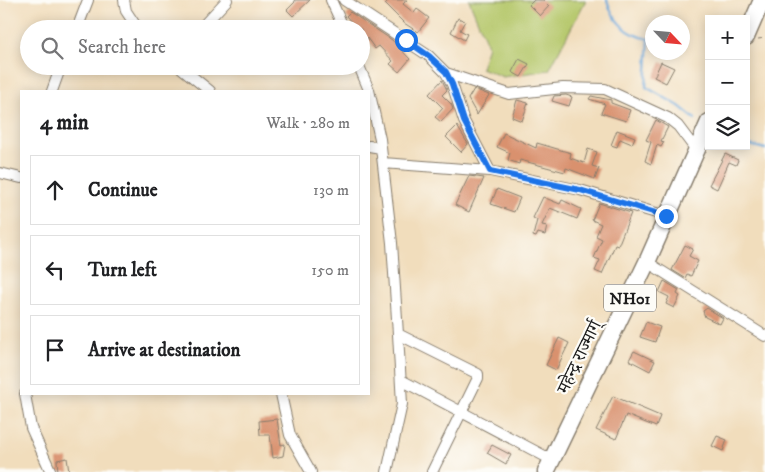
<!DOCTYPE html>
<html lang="en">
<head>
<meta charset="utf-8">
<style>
  body { margin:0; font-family:"IM FELL DW Pica","Noto Serif Devanagari",serif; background:#f6f6f6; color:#202124 }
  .controls { position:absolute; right:15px; top:15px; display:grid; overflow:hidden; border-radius:0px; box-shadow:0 2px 12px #0003 }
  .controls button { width:45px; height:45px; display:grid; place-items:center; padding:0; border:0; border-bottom:1px solid #e0e0e0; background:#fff; color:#202124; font:25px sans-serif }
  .compass { position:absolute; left:645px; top:15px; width:45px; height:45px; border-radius:50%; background:#fff; box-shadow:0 2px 12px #0003; rotate:116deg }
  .stop { position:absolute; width:15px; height:15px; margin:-11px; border:4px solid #1a73e8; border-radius:50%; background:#fff }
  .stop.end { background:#1a73e8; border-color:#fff; box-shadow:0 1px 5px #0008 }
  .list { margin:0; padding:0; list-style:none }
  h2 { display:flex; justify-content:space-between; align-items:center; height:65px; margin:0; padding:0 20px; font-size:21px }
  h2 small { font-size:16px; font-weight:400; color:#757577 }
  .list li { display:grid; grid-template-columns:32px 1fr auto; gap:15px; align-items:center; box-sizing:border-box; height:70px; margin:0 10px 10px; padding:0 10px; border:1px solid #e0e0e0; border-radius:0px }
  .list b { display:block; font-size:19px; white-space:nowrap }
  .list em { font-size:16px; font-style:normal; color:#757577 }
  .icon { flex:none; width:28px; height:28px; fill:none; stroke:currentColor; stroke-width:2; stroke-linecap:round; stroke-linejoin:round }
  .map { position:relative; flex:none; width:765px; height:472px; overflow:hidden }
  .search { position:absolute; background:#fff; box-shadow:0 2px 12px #0003; left:20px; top:20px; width:350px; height:55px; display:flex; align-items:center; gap:12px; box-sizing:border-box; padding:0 18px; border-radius:28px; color:#757577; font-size:19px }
  .panel { position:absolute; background:#fff; box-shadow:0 2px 12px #0003; left:20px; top:90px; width:350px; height:305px; border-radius:0px }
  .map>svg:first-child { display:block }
  .green { fill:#b5c76b; stroke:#687244 }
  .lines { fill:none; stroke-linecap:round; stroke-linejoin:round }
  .stream { stroke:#62a0d4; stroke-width:2.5 }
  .building { fill:#d9916e }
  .minor-casing { stroke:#867c6c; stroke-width:12 }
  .trunk-casing { stroke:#867c6c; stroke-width:19 }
  .path { stroke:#867c6c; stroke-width:1; stroke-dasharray:4 4; stroke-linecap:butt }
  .minor { stroke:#fff; stroke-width:10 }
  .trunk { stroke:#fff; stroke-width:16 }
  .route { stroke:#1a73e8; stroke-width:6 }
  .labels { text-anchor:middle; stroke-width:4.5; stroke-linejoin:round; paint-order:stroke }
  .shield { fill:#fdfcf7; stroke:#605f5e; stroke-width:1 }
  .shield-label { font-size:16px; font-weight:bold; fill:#1c1c1c }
  .street-label { font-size:18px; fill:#1c1c1c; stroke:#fdfcf7 }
</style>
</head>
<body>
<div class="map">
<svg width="765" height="472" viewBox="0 0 765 472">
  <rect width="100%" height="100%" fill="#fdfcf7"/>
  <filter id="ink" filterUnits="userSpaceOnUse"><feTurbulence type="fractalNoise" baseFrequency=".02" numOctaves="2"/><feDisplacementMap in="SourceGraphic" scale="10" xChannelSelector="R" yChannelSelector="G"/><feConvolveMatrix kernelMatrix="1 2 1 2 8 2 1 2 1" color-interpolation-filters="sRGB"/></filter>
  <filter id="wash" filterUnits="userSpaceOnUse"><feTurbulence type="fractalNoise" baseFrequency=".0096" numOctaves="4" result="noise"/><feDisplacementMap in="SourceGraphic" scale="20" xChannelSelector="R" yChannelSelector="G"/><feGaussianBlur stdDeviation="1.12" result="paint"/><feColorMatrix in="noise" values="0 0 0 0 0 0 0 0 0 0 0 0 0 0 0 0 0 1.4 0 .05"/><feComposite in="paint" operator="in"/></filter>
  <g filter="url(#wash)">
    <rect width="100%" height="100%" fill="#f1ddbc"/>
    <path class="green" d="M 469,0 L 586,0 L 549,70 L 503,77 L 481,68 L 488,46 Z"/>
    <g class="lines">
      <path class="stream" d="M 607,0 C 613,21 627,35 649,39 L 646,87 L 679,106 L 695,119
        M 746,144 L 765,149"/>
    </g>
    <g id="blocks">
      <path class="building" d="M 294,0 L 310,0 L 293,16 L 287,10 L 295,2 Z
        M 389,0 L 407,0 L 403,4 L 414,13 L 417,9 L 429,18 L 418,32 L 404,23 L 385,4 Z
        M 534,0 L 543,0 L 549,6 L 540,16 L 529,5 Z
        M 350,12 L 392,40 L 410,59 L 399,72 L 390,64 L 393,61 L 379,46 L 375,49 L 367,38 L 361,45 L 361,29 L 357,29 L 346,16 Z
        M 458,18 L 465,21 L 460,30 L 467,34 L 464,40 L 451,32 Z
        M 519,59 L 529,64 L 521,77 L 512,72 Z
        M 661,62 L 674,68 L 666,83 L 654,77 Z
        M 442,80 L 447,90 L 442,95 L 451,104 L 453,109 L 441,122 L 435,117 L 443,108 L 429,94 Z
        M 474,89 L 489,95 L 477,115 L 468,99 Z
        M 566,95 L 572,97 L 569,106 L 552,101 L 554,96 Z
        M 591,96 L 611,100 L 611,103 L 630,110 L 626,121 L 601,113 L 605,104 L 589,99 Z
        M 517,100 L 528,103 L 522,121 L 512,117 Z
        M 656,120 L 668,127 L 661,141 L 664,142 L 661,147 L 657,145 L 651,164 L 645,161 L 651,142 L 646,140 Z
        M 457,126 L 468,144 L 461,152 L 446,137 Z
        M 617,130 L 635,137 L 632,144 L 620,139 L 617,147 L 611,145 Z
        M 504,133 L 536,148 L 537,143 L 571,153 L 570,158 L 584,163 L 588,149 L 597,152 L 592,166 L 599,168 L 595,179 L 566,168 L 565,172 L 520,160 L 519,164 L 508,160 L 510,153 L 497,147 Z
        M 725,154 L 738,160 L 736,165 L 729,162 L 717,189 L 709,185 Z
        M 469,176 L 484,178 L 469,212 L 455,205 Z
        M 497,189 L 520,198 L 514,212 L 491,204 Z
        M 543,197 L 560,204 L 562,200 L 581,209 L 577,219 L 550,208 L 542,225 L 547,226 L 545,235 L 538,233 L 536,237 L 533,236 L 537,220 L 533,218 Z
        M 599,203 L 631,213 L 618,246 L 615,245 L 602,274 L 595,271 L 600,260 L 594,258 L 602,239 L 596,236 L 601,224 L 592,220 Z
        M 685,245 L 693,249 L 689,256 L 698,261 L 691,276 L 687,274 L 685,278 L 672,270 Z
        M 664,281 L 679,290 L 677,294 L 680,296 L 674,308 L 666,304 L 669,297 L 659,292 Z
        M 707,308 L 723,318 L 720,324 L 705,317 L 703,311 Z
        M 646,322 L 660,327 L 655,342 L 640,337 Z
        M 559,338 L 569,343 L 556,370 L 546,365 Z
        M 634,351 L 655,361 L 650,371 L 629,360 Z
        M 613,396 L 660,416 L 656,427 L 626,415 L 616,439 L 596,430 Z
        M 277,419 L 281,445 L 285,444 L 283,456 L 273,458 L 270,435 L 260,435 L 259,421 Z
        M 717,436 L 727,440 L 723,451 L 712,446 Z
        M 492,445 L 511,455 L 506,464 L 487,453 Z
        M 67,458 L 69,472 L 58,472 L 57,460 Z"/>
    </g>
  </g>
  <g filter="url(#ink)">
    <use href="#blocks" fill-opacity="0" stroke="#867c6c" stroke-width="1"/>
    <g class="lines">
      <g class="minor-casing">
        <path id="minor" d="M 124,0 L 126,11 L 138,29
          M 331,0 L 344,29
          M 344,0 L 429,56 L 446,73 L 452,84 L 464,121 L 490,171 L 580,190 L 666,216
          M 77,29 L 88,0
          M 200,29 L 227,0
          M 179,66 L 210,91
          M 359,66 L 369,90 L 380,139 L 392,243 L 398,334 L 402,404 L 387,472
          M 446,73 L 509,94 L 563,88 L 605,89 L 668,118 L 678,126 L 696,150
          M 52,91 L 61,66
          M 369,146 L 381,148
          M 383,163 L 490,171
          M 0,173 L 21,178
          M 647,262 L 765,336
          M 398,334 L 478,374 L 478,378 L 432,472
          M 401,380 L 552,460
          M 25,394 L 31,428 L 51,472
          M 281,394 L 290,435 L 311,472"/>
      </g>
      <g class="trunk-casing">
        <path id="trunk" d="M 746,37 L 762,0
          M 546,472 L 647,262 L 709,122"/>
      </g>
      <path class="path" d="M 758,39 L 765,38"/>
      <use href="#minor" class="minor"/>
      <use href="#trunk" class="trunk"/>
    </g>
  </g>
  <g class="lines" filter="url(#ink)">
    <path class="route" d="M 406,40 L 429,56 L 446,72 L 452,84 L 464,121 L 490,171 L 580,190 L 666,216"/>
  </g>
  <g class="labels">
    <rect class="shield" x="604" y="284.5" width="52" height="27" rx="4"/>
    <g class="shield-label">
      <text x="630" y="304">NH01</text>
    </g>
    <g class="street-label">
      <text transform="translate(579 357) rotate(-64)" y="6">महेन्द्र राज्मार्ग्</text>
    </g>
  </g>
</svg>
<div class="controls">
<button>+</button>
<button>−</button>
<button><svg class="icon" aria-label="layers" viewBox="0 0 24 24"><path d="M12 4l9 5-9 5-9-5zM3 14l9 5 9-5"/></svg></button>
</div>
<svg class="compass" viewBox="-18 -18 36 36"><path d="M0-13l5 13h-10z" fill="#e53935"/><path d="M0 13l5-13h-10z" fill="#757577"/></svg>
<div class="stop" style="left:406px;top:40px"></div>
<div class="stop end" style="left:666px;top:216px"></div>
<div class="search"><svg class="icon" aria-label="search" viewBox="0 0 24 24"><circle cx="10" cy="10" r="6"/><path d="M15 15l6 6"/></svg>Search here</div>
<section class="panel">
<h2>4 min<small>Walk · 280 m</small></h2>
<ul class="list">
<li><svg class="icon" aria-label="ahead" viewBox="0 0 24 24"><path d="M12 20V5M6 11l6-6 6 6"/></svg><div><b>Continue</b></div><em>130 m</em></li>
<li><svg class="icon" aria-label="left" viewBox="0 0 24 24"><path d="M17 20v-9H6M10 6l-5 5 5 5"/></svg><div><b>Turn left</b></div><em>150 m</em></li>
<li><svg class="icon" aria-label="arrive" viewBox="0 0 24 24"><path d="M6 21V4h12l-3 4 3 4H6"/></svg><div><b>Arrive at destination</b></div></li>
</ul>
</section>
</div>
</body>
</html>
